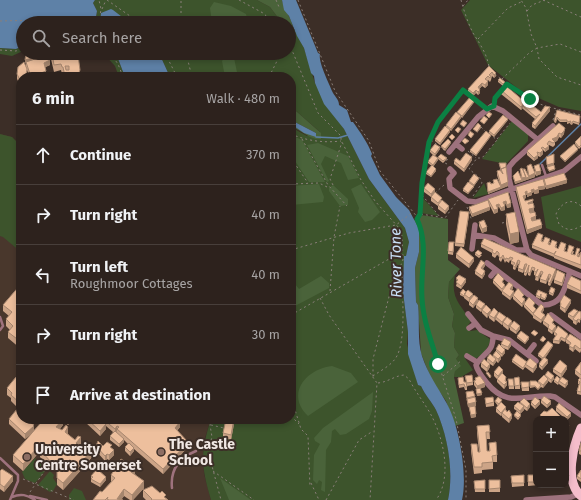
<!DOCTYPE html>
<html lang="en">
<head>
<meta charset="utf-8">
<style>
  body { margin:0; font-family:"Fira Sans",sans-serif; background:#352a26; color:#f1f3f6 }
  .controls { position:absolute; right:12px; bottom:12px; display:grid; overflow:hidden; border-radius:8px; box-shadow:0 2px 6px #0003 }
  .controls button { width:36px; height:36px; display:grid; place-items:center; padding:0; border:0; border-bottom:1px solid #483f3b; background:#2d221d; color:#f1f3f6; font:20px sans-serif }
  .stop { position:absolute; width:12px; height:12px; margin:-9px; border:3px solid #0b8043; border-radius:50%; background:#fff }
  .stop.end { background:#0b8043; border-color:#fff; box-shadow:0 1px 4px #0008 }
  .list { margin:0; padding:0; list-style:none }
  h2 { display:flex; justify-content:space-between; align-items:center; height:52px; margin:0; padding:0 16px; font-size:17px }
  h2 small { font-size:13px; font-weight:400; color:#a7a4a4 }
  .list li { display:grid; grid-template-columns:26px 1fr auto; gap:12px; align-items:center; box-sizing:border-box; height:60px; padding:0 16px; border-top:1px solid #483f3b }
  .list b { display:block; font-size:15px; white-space:nowrap }
  .list p { margin:0; font-size:13px; white-space:nowrap; color:#a7a4a4 }
  .list em { font-size:13px; font-style:normal; color:#a7a4a4 }
  .icon { flex:none; width:22px; height:22px; fill:none; stroke:currentColor; stroke-width:2; stroke-linecap:round; stroke-linejoin:round }
  .map { position:relative; flex:none; width:581px; height:500px; overflow:hidden }
  .search { position:absolute; background:#2d221d; box-shadow:0 2px 6px #0003; left:16px; top:16px; width:280px; height:44px; display:flex; align-items:center; gap:10px; box-sizing:border-box; padding:0 14px; border-radius:22px; color:#a7a4a4; font-size:15px }
  .panel { position:absolute; background:#2d221d; box-shadow:0 2px 6px #0003; left:16px; top:72px; width:280px; height:352px; border-radius:16px }
  .map>svg:first-child { display:block }
  .built { fill:#49372c }
  .green { fill:#3d542c }
  .forest { fill:#4a633a }
  .water { fill:#5e81a7 }
  .lines { fill:none; stroke-linecap:round; stroke-linejoin:round }
  .stream { stroke:#5e81a7; stroke-width:1.5 }
  .path { stroke:#8a7f79; stroke-width:1; stroke-dasharray:2 3; stroke-linecap:butt }
  .lane { stroke:#9e727d; stroke-width:2.5 }
  .street { stroke:#9e727d; stroke-width:5.5 }
  .primary { stroke:#f5bdcb; stroke-width:9 }
  .wall { fill:#cca487; fill-rule:evenodd }
  .shaded-wall { fill:#a6866e }
  .building { fill:#edbf9d; stroke:#a6866e; fill-rule:evenodd }
  .route { stroke:#0b8043; stroke-width:5 }
  .education-dot { fill:#8d6e63; stroke:#3c2e27; stroke-width:1.5 }
  .labels { text-anchor:middle; stroke-width:4; stroke-linejoin:round; paint-order:stroke }
  .poi-label { font-size:14px; font-weight:bold; fill:#f1e8e4; stroke:#3c2e27; text-anchor:start }
  .water-label { font-size:15px; font-style:italic; fill:#c8def5; stroke:#3c2e27 }
</style>
</head>
<body>
<div class="map">
<svg width="581" height="500" viewBox="0 0 581 500">
  <rect width="100%" height="100%" fill="#3c2e27"/>
  <path class="built" d="M 0,134 L 12,137 L 21,146 L 21,419 L 211,419 L 203,444 L 204,474 L 211,500 L 0,500 Z"/>
  <path class="green" d="M 95,0 L 257,0 L 270,7 L 282,23 L 130,23 L 110,11 L 101,13 L 100,23 L 95,23 L 97,11 L 93,3 Z
    M 470,0 L 581,0 L 581,111 L 559,107 L 520,90 L 488,65 L 461,10 Z
    M 293,27 L 304,48 L 315,83 L 320,92 L 344,129 L 369,179 L 405,228 L 409,242 L 402,277 L 403,292 L 408,332 L 407,344 L 418,385 L 421,386 C 425,395 432,402 436,410 C 448,435 454,472 448,500 L 211,500 C 201,466 200,453 211,419 L 291,419 L 291,127 L 307,136 L 320,132 L 296,111 L 291,92 L 291,77 L 170,77 L 159,53 L 289,53 L 289,28 Z
    M 23,46 L 23,51 L 12,56 L 0,54 L 0,48 L 16,49 Z
    M 103,53 L 113,53 L 117,56 L 125,77 L 119,77 L 115,66 Z
    M 512,121 L 528,134 L 528,141 L 506,164 L 482,159 Z
    M 0,134 L 12,137 L 21,146 L 21,252 L 3,237 L 0,236 Z
    M 484,183 L 488,194 L 473,198 Z
    M 581,186 L 581,242 L 546,228 L 541,197 Z
    M 422,197 L 439,216 L 421,213 Z
    M 455,275 C 450,298 460,304 471,321 L 467,327 L 470,331 L 477,330 L 491,340 C 487,349 483,356 474,359 L 468,354 L 464,357 L 473,370 L 461,377 L 454,377 L 456,359 L 459,355 L 454,347 L 455,333 L 452,326 L 454,314 L 448,297 L 449,282 Z
    M 35,458 L 47,469 L 35,483 L 25,479 L 22,472 Z
    M 50,471 L 54,475 L 53,478 L 57,484 L 53,491 L 50,492 L 38,485 Z
    M 74,488 L 82,491 L 86,500 L 69,500 L 69,495 Z"/>
  <path class="forest" d="M 257,0 L 282,0 C 284,10 291,17 293,27 L 289,28 L 289,23 L 282,23 L 270,7 Z
    M 214,2 L 231,6 L 246,14 L 247,18 L 240,23 L 212,23 L 210,8 Z
    M 228,53 L 233,53 L 238,77 L 225,77 L 222,61 Z
    M 291,92 L 296,111 L 321,133 L 321,139 C 309,140 302,130 291,127 L 291,124 C 302,126 299,133 316,133 L 291,120 Z
    M 291,135 L 302,140 L 325,182 L 309,182 L 291,155 Z
    M 318,143 L 348,156 L 359,178 L 348,180 L 341,163 L 325,156 L 321,164 L 329,181 L 327,182 L 307,145 Z
    M 319,184 L 324,197 L 323,202 L 291,205 L 291,186 Z
    M 361,184 L 380,212 L 372,220 L 365,222 L 358,212 L 359,208 L 351,189 Z
    M 333,185 L 348,199 L 348,205 L 340,206 L 329,191 L 329,188 Z
    M 421,215 L 448,219 L 448,260 L 460,269 L 449,282 L 448,297 L 454,314 L 452,326 L 455,333 L 454,347 L 459,355 L 456,359 L 461,366 L 455,371 L 454,377 L 464,423 L 455,426 L 446,401 L 431,379 L 421,353 L 418,305 L 416,302 L 415,268 L 419,252 L 414,220 L 419,220 Z
    M 321,276 L 329,283 L 329,288 L 295,306 L 291,302 L 291,279 L 299,289 Z
    M 332,366 L 351,373 L 358,382 L 308,416 C 285,394 306,369 332,366 Z
    M 373,392 L 372,411 L 369,419 L 346,434 L 340,435 L 335,429 L 332,431 L 331,442 L 326,450 L 325,492 L 321,490 L 322,482 L 319,480 L 317,484 L 313,480 L 314,455 L 320,444 L 315,441 L 314,438 L 323,428 Z
    M 220,478 L 251,500 L 229,500 Z"/>
  <path class="water" d="M 0,0 L 95,0 L 93,3 L 97,11 L 95,23 L 23,23 L 23,46 L 16,49 L 0,48 Z
    M 282,0 L 296,0 L 318,53 L 320,54 C 318,62 329,83 332,91 C 334,96 339,99 339,105 L 347,110 L 351,122 L 353,122 C 360,132 368,143 372,154 L 371,156 L 380,175 L 396,197 L 409,210 L 419,229 L 419,252 L 415,268 L 416,302 L 418,305 C 420,321 417,340 422,356 C 428,374 437,386 446,402 C 459,424 468,475 462,500 L 448,500 C 454,472 448,436 436,410 C 432,402 425,395 421,386 L 418,385 L 408,354 L 408,332 L 403,292 L 404,256 L 406,256 L 409,242 L 405,228 L 369,179 L 344,129 L 324,104 L 315,83 L 314,76 L 311,73 L 304,48 L 297,36 L 289,16 L 284,10 Z
    M 111,9 L 113,10 L 130,23 L 100,23 L 101,13 Z
    M 113,53 L 159,53 L 170,77 L 125,77 L 117,56 Z
    M 291,120 L 316,133 L 316,137 L 304,133 L 291,124 Z"/>
  <g class="lines">
    <path class="stream" d="M 316,137 L 338,138 L 348,135
      M 540,164 L 581,124"/>
    <path class="path" d="M 107,0 L 140,23
      M 239,0 L 263,13 L 274,23
      M 276,0 L 279,7
      M 298,0 L 335,91 L 369,141 L 380,171 L 418,218 L 424,250 L 422,298 L 426,324 L 456,419 L 466,470 L 466,500
      M 461,0 C 464,11 468,23 473,33 C 480,44 487,54 489,67
      M 543,0 L 581,17
      M 463,6 L 468,0
      M 102,9 L 106,0
      M 527,11 L 532,5 L 545,0
      M 0,21 L 42,20 L 59,23
      M 99,23 L 101,9 L 99,0
      M 181,23 L 181,0
      M 478,39 L 508,8 L 521,2
      M 289,43 L 318,113 L 341,136 L 341,140 L 361,180 L 375,201 L 399,228 L 402,236 L 403,260 L 391,289 L 373,359 L 373,377
      M 0,50 L 16,51 L 23,48
      M 581,52 L 560,44 L 537,48 L 539,59 L 557,77 L 581,85
      M 110,53 L 118,64 L 123,77
      M 165,53 L 177,77
      M 186,53 L 192,77
      M 495,74 C 510,87 528,101 546,106
      M 269,77 L 281,53
      M 502,79 L 529,53 L 537,48 L 531,34 L 526,8 L 521,0
      M 475,99 L 483,106
      M 549,107 L 581,115
      M 553,120 L 556,110
      M 481,127 L 486,132
      M 291,134 C 307,141 324,143 341,141
      M 302,139 L 328,185 L 347,206
      M 497,139 L 510,123
      M 431,140 L 444,150
      M 468,151 L 476,158
      M 291,158 L 308,183
      M 447,164 L 445,163 L 449,157
      M 291,184 L 319,183 L 327,187 L 328,185
      M 333,185 L 330,179 L 342,142
      M 435,193 L 444,185
      M 422,195 L 440,217
      M 473,196 L 482,183 L 480,178 L 469,169 L 477,158 L 482,158 L 497,140 L 491,135
      M 581,206 C 571,197 561,203 556,214 L 559,224 C 567,231 572,231 581,226
      M 467,207 L 472,221
      M 421,214 L 445,218 L 458,200
      M 418,217 L 420,214 C 422,184 422,149 438,122 C 444,111 455,100 463,90 L 471,96
      M 502,223 L 507,222
      M 291,250 L 349,233 L 396,225 L 413,212
      M 330,291 L 334,237 L 340,206
      M 320,298 L 329,315 L 377,383 L 370,500
      M 291,315 L 396,255 L 402,249
      M 373,376 C 380,371 390,366 395,359 C 408,342 401,287 402,265
      M 443,376 L 462,360
      M 378,383 C 388,382 394,376 404,375 L 409,379 C 415,391 423,401 430,413 C 443,436 453,477 436,500
      M 291,397 L 301,429 L 308,436 L 310,487
      M 291,416 L 299,424
      M 212,419 L 210,425 L 212,437 L 208,451 L 221,500
      M 211,425 L 224,428
      M 213,471 L 254,500
      M 23,479 L 74,500
      M 311,483 L 319,500
      M 30,492 L 48,466
      M 326,500 L 359,440 L 373,431"/>
    <path class="lane" d="M 494,106 L 495,98 L 503,89
      M 542,165 L 546,176
      M 0,317 L 3,326 L 0,330
      M 0,458 L 18,475 L 18,481 L 10,500
      M 172,488 C 170,470 179,458 196,451
      M 30,496 L 47,500
      M 12,497 C 21,493 27,495 35,500"/>
    <path class="street" d="M 553,126 L 514,161 L 509,167 L 509,179 L 527,250 L 531,255 L 581,276
      M 456,144 L 462,149
      M 449,152 L 478,117 L 492,106 L 503,111 L 537,139
      M 450,169 L 454,173 L 449,179 L 450,188 L 467,201 L 476,202 L 564,171 L 581,157
      M 474,235 L 494,238 L 516,250 L 527,250
      M 472,249 L 475,225
      M 487,263 L 542,305 C 563,306 565,287 570,271
      M 491,276 L 496,270
      M 468,314 L 481,330 L 493,336
      M 551,315 L 581,337
      M 469,328 L 475,324
      M 527,354 L 534,345
      M 467,356 L 477,362
      M 536,361 L 509,340 L 493,336 C 493,354 483,352 476,365 C 477,371 483,378 487,383 C 507,408 524,395 550,396 L 555,397 L 581,415
      M 526,500 L 571,497 L 578,494"/>
    <path class="primary" d="M 581,428 C 573,446 564,481 581,496"/>
  </g>
  <path class="wall" d="M 26,53 L 46,53 L 50,65 L 45,67 L 46,76 L 43,77 L 21,77 L 21,85 L 20,85 L 17,79 L 17,74 L 26,66 ZM 27,70 L 29,76 L 27,75 Z
    M 51,53 L 62,57 L 80,76 L 80,77 L 64,77 L 63,74 L 62,74 L 61,70 L 54,72 L 51,59 Z
    M 489,66 L 496,76 L 494,78 L 492,76 L 491,80 L 490,82 L 488,80 L 487,81 L 488,85 L 485,88 L 482,86 L 479,89 L 480,93 L 478,95 L 476,93 L 473,96 L 468,92 L 468,89 Z
    M 498,80 L 505,84 L 503,86 L 498,82 Z
    M 501,90 L 525,103 L 541,112 L 550,111 L 535,129 L 532,127 L 532,123 L 535,119 L 523,109 L 523,108 L 521,110 L 501,94 Z
    M 475,101 L 462,118 L 461,117 L 461,118 L 451,131 L 450,130 L 450,132 L 440,145 L 435,141 L 435,139 L 446,127 L 446,125 L 457,114 L 457,112 Z
    M 557,110 L 580,118 L 579,125 L 573,123 L 572,125 L 570,124 L 570,123 L 567,124 L 567,122 L 560,122 L 557,119 L 556,123 L 554,122 Z
    M 508,120 L 494,137 L 489,133 L 489,131 Z
    M 565,128 L 564,134 L 561,138 L 559,137 L 557,141 L 555,142 L 555,145 L 553,147 L 549,145 L 549,149 L 545,152 L 543,150 L 543,154 L 540,157 L 538,156 L 538,158 L 534,161 L 527,155 L 527,151 Z
    M 491,136 L 476,156 L 470,152 L 470,150 Z
    M 581,136 L 581,147 L 579,149 L 575,144 L 575,142 Z
    M 451,143 L 445,151 L 441,147 L 441,146 Z
    M 440,149 L 435,156 L 438,158 L 438,157 L 447,159 L 443,163 L 438,159 L 438,160 L 433,167 L 428,163 L 428,161 L 433,155 L 430,152 L 430,150 Z
    M 578,150 L 565,162 L 560,157 L 560,156 Z
    M 472,160 L 464,172 L 454,164 L 454,161 Z
    M 499,163 L 506,167 L 508,186 L 488,194 L 487,185 L 493,183 L 493,180 L 500,185 L 497,175 L 497,171 L 501,172 Z
    M 527,166 L 535,172 L 534,166 L 541,174 L 536,176 L 535,174 L 535,177 L 515,184 L 513,176 L 521,178 L 520,169 L 523,169 L 528,176 Z
    M 436,171 L 431,177 L 426,174 L 426,172 Z
    M 479,179 L 474,186 L 474,187 L 468,194 L 463,191 L 463,189 L 469,182 L 469,181 Z
    M 544,179 L 567,183 L 546,189 L 545,186 L 545,189 L 539,190 L 539,193 L 534,194 L 534,192 L 532,193 L 532,195 L 527,197 L 527,195 L 526,195 L 526,198 L 524,199 L 525,201 L 533,205 L 536,220 L 542,228 L 527,234 L 516,191 L 516,187 L 544,182 Z
    M 424,188 L 435,192 L 442,201 L 449,209 L 445,214 L 438,209 L 438,206 L 431,201 L 431,197 L 424,192 Z
    M 508,192 L 511,207 L 507,208 L 506,204 L 504,205 L 505,210 L 501,211 L 499,207 L 497,208 L 498,212 L 494,214 L 489,204 L 490,210 L 472,217 L 469,210 L 469,207 L 488,202 L 488,199 Z
    M 506,214 L 519,242 L 510,244 L 506,224 Z
    M 469,215 L 464,247 L 455,246 L 455,243 Z
    M 479,222 L 487,231 L 482,233 L 479,226 Z
    M 543,239 L 542,241 L 550,242 L 549,245 L 557,245 L 556,248 L 558,249 L 566,248 L 565,251 L 567,252 L 574,251 L 573,254 L 575,255 L 580,253 L 578,257 L 579,257 L 581,252 L 581,269 L 554,258 L 554,256 L 554,257 L 532,248 L 532,245 Z
    M 481,244 L 556,273 L 550,286 L 548,285 L 548,282 L 549,278 L 549,277 L 546,284 L 540,282 L 540,279 L 542,275 L 541,274 L 538,281 L 535,280 L 536,275 L 534,275 L 534,271 L 532,270 L 530,276 L 528,275 L 528,272 L 526,276 L 524,275 L 524,272 L 525,267 L 523,273 L 518,271 L 518,268 L 519,264 L 518,264 L 515,270 L 513,269 L 513,265 L 511,264 L 511,261 L 510,260 L 509,263 L 506,261 L 505,263 L 503,258 L 501,262 L 499,260 L 499,256 L 497,255 L 495,258 L 492,256 L 492,253 L 481,247 Z
    M 454,246 L 453,255 L 448,254 L 448,251 Z
    M 475,253 L 482,255 L 479,258 L 475,255 Z
    M 456,254 L 474,261 L 469,268 L 456,258 Z
    M 485,266 L 483,269 L 485,274 L 482,279 L 475,274 L 475,271 Z
    M 565,277 L 562,286 L 554,283 L 554,280 Z
    M 456,278 L 466,282 L 461,289 L 456,286 L 457,282 Z
    M 493,280 L 504,282 L 503,283 L 505,287 L 513,288 L 512,290 L 514,294 L 524,298 L 524,299 L 525,302 L 535,307 L 534,308 L 536,311 L 544,310 L 542,313 L 541,323 L 533,318 L 533,316 L 524,307 L 524,304 L 522,307 L 513,299 L 513,296 L 510,300 L 502,294 L 502,292 L 493,283 Z
    M 581,281 L 581,294 L 567,288 L 567,284 Z
    M 21,284 L 21,349 L 8,338 L 8,332 L 10,330 L 6,326 L 6,319 L 9,316 L 3,311 L 3,305 Z
    M 555,290 L 553,296 L 549,294 L 549,292 Z
    M 460,293 L 473,297 L 491,312 L 498,313 L 520,329 L 516,334 L 510,330 L 510,327 L 508,330 L 503,326 L 503,324 L 502,325 L 496,320 L 496,319 L 494,322 L 489,318 L 489,315 L 487,318 L 482,313 L 482,311 L 481,312 L 476,308 L 476,305 L 477,303 L 473,308 L 469,305 L 469,302 L 464,298 L 464,297 L 460,295 Z
    M 536,295 L 547,296 L 545,300 L 541,299 L 541,297 L 540,299 L 536,297 Z
    M 560,302 L 571,303 L 565,313 L 560,309 Z
    M 581,312 L 580,323 L 578,322 L 576,325 L 573,323 L 573,321 L 568,317 L 568,314 Z
    M 543,321 L 554,323 L 554,324 L 556,329 L 552,334 L 548,331 L 548,328 L 543,324 Z
    M 554,332 L 581,341 L 581,351 L 580,353 L 575,349 L 573,352 L 569,349 L 570,345 L 566,343 L 566,340 L 565,342 L 561,340 L 559,344 L 553,343 L 553,340 L 556,336 L 554,335 Z
    M 517,336 L 529,339 L 525,344 L 517,338 Z
    M 501,344 L 511,346 L 508,350 L 503,348 L 505,353 L 501,357 L 501,359 L 498,363 L 496,361 L 496,362 L 493,366 L 487,362 L 487,358 L 493,356 L 493,355 L 496,351 L 496,349 L 501,346 Z
    M 553,346 L 545,358 L 548,363 L 542,370 L 539,367 L 539,364 L 542,359 L 538,356 L 538,354 Z
    M 512,360 L 527,362 L 537,367 L 533,373 L 525,367 L 523,370 L 512,362 Z
    M 581,362 L 581,379 L 575,374 L 575,370 Z
    M 481,363 L 490,367 L 487,372 L 481,367 Z
    M 553,369 L 567,369 L 561,378 L 553,372 Z
    M 494,372 L 503,374 L 506,380 L 507,385 L 504,389 L 497,382 L 497,379 L 494,376 Z
    M 545,375 L 554,379 L 551,383 L 548,381 L 548,382 L 543,388 L 541,387 L 538,390 L 535,387 L 530,388 L 530,381 L 538,383 L 538,381 L 545,376 Z
    M 465,376 L 473,382 L 473,385 L 467,386 L 467,390 L 465,390 L 464,387 L 459,388 L 458,378 L 464,382 L 466,382 Z
    M 557,376 L 568,384 L 565,388 L 559,384 L 559,383 L 558,385 L 554,382 L 554,380 Z
    M 475,378 L 485,387 L 480,388 L 482,395 L 477,396 L 476,391 L 476,389 L 477,389 L 474,385 L 474,381 L 475,381 Z
    M 514,378 L 520,385 L 520,389 L 515,389 Z
    M 508,379 L 514,386 L 514,389 L 509,389 Z
    M 581,379 L 581,395 L 577,394 L 577,391 L 579,384 L 578,384 L 578,380 Z
    M 21,382 L 21,411 L 11,401 L 11,398 L 7,395 L 7,388 Z
    M 521,382 L 529,382 L 529,391 L 522,391 Z
    M 473,391 L 476,402 L 476,406 L 475,406 L 476,417 L 471,418 L 469,407 L 468,407 L 467,402 L 466,392 Z
    M 485,398 L 494,402 L 494,406 L 486,407 Z
    M 541,400 L 551,404 L 547,408 L 541,403 Z
    M 495,401 L 502,402 L 501,403 L 506,410 L 512,418 L 509,423 L 502,417 L 502,415 L 501,416 L 496,412 L 496,408 L 498,406 L 495,402 Z
    M 520,402 L 530,407 L 527,411 L 524,409 L 524,410 L 520,414 L 521,416 L 518,420 L 514,416 L 514,415 L 517,411 L 514,409 L 514,406 L 520,404 Z
    M 531,402 L 540,404 L 535,409 L 531,405 Z
    M 556,407 L 571,416 L 567,420 L 556,411 Z
    M 540,415 L 563,419 L 540,419 Z
    M 9,419 L 34,423 L 34,431 L 25,439 L 9,424 Z
    M 35,419 L 44,419 L 40,423 Z
    M 44,419 L 73,419 L 68,425 L 63,421 L 63,425 L 60,429 L 68,434 L 75,440 L 81,444 L 80,446 L 92,457 L 87,463 L 87,469 L 85,471 L 82,469 L 63,490 L 57,485 L 57,471 L 53,468 L 52,470 L 40,457 L 40,451 L 23,471 L 13,462 L 13,455 Z
    M 85,419 L 100,419 L 101,420 L 101,419 L 126,419 L 180,427 L 177,431 L 188,447 L 163,474 L 134,449 L 134,451 L 130,456 L 125,451 L 125,447 L 128,444 L 124,440 L 124,442 L 119,447 L 110,440 L 110,436 L 113,432 L 106,426 L 106,429 L 100,436 L 85,422 Z
    M 234,424 L 231,440 L 223,438 L 223,433 Z
    M 489,425 L 490,439 L 486,439 L 487,451 L 489,451 L 489,443 L 497,455 L 497,462 L 493,462 L 493,469 L 482,470 L 482,473 L 474,474 L 471,451 L 471,444 L 478,452 L 479,452 L 477,433 L 477,426 Z
    M 581,443 L 581,455 L 579,454 L 579,451 Z
    M 96,446 L 103,446 L 112,448 L 114,455 L 109,460 L 107,459 L 105,461 L 96,451 Z
    M 581,470 L 581,482 L 577,479 L 577,476 Z
    M 0,471 L 13,481 L 4,492 L 0,489 Z
    M 135,474 L 144,488 L 133,500 L 130,500 L 124,496 L 121,500 L 123,500 L 93,500 L 102,492 L 111,482 L 111,475 Z
    M 524,475 L 524,486 L 512,487 L 511,476 Z
    M 528,475 L 536,475 L 536,485 L 539,485 L 528,486 Z
    M 91,476 L 106,480 L 100,487 L 91,482 Z
    M 485,480 L 485,492 L 475,492 L 474,481 Z
    M 489,480 L 500,480 L 500,492 L 489,492 Z
    M 143,490 L 166,498 L 168,500 L 146,500 L 143,497 Z"/>
  <path class="shaded-wall" d="M 37,53 L 37,58 L 34,59 L 33,63 L 26,62 L 25,65 L 25,60 L 34,54 Z
    M 50,60 L 50,65 L 44,68 L 44,63 Z
    M 80,70 L 80,77 L 78,77 L 78,75 Z
    M 46,71 L 46,76 L 43,77 L 31,77 Z
    M 496,73 L 496,76 L 494,78 L 494,75 Z
    M 488,81 L 488,85 L 485,88 L 485,85 Z
    M 482,83 L 482,86 L 478,91 L 478,87 Z
    M 476,90 L 476,93 L 473,96 L 473,93 Z
    M 480,90 L 480,93 L 478,95 L 478,92 Z
    M 475,100 L 475,101 L 462,118 L 462,116 Z
    M 525,102 L 525,105 L 523,106 L 523,108 L 521,110 L 521,107 Z
    M 550,107 L 550,111 L 535,129 L 535,126 Z
    M 461,116 L 461,118 L 451,131 L 451,129 Z
    M 508,119 L 508,120 L 494,137 L 494,135 Z
    M 481,126 L 481,128 L 477,133 L 477,132 Z
    M 450,130 L 450,132 L 440,145 L 440,143 Z
    M 564,131 L 564,134 L 561,138 L 561,134 Z
    M 559,133 L 559,137 L 557,141 L 552,142 L 552,139 Z
    M 491,135 L 491,136 L 476,156 L 476,155 Z
    M 451,142 L 451,143 L 445,151 L 445,149 Z
    M 549,146 L 549,149 L 545,152 L 545,149 Z
    M 440,147 L 440,149 L 435,156 L 435,154 Z
    M 578,149 L 578,150 L 565,162 L 565,161 Z
    M 543,150 L 543,154 L 540,157 L 540,153 Z
    M 538,155 L 538,158 L 534,161 L 534,158 Z
    M 472,157 L 472,160 L 464,172 L 464,169 Z
    M 438,158 L 438,160 L 433,167 L 433,165 Z
    M 554,163 L 554,166 L 547,167 L 547,165 Z
    M 436,169 L 436,171 L 431,177 L 431,176 Z
    M 555,169 L 555,170 L 549,172 L 549,171 Z
    M 541,171 L 541,174 L 536,176 L 536,172 Z
    M 535,173 L 535,177 L 515,184 L 515,182 L 522,180 L 522,178 L 526,177 L 529,177 L 529,176 Z
    M 479,178 L 479,179 L 474,186 L 474,185 Z
    M 567,180 L 567,183 L 546,189 L 546,186 Z
    M 508,182 L 508,186 L 488,194 L 488,192 L 501,187 L 501,185 Z
    M 474,186 L 474,187 L 468,194 L 468,193 Z
    M 545,186 L 545,189 L 539,190 L 539,193 L 534,194 L 534,191 L 538,187 Z
    M 435,189 L 435,192 L 431,197 L 431,194 Z
    M 534,189 L 534,192 L 532,193 L 532,195 L 527,197 L 527,194 L 531,190 Z
    M 527,191 L 527,195 L 526,195 L 526,198 L 523,199 L 523,196 L 525,192 Z
    M 506,201 L 506,204 L 503,205 L 503,202 Z
    M 533,201 L 533,205 L 528,206 L 528,203 Z
    M 511,203 L 511,207 L 507,208 L 507,205 Z
    M 499,204 L 499,207 L 496,208 L 496,205 Z
    M 449,206 L 449,209 L 445,214 L 445,211 Z
    M 505,206 L 505,210 L 501,211 L 501,208 Z
    M 490,207 L 490,210 L 472,217 L 472,214 Z
    M 534,208 L 534,212 L 529,213 L 529,209 Z
    M 498,209 L 498,212 L 494,214 L 494,210 Z
    M 536,216 L 536,220 L 531,221 L 531,218 Z
    M 542,225 L 542,228 L 527,234 L 527,230 Z
    M 487,227 L 487,231 L 482,233 L 482,229 Z
    M 519,232 L 519,242 L 510,244 L 510,234 Z
    M 474,258 L 474,261 L 469,268 L 469,264 Z
    M 518,260 L 518,264 L 515,270 L 515,267 Z
    M 485,263 L 485,266 L 481,271 L 481,268 Z
    M 525,264 L 525,267 L 523,273 L 523,270 Z
    M 532,267 L 532,270 L 530,276 L 530,273 Z
    M 556,269 L 556,273 L 550,286 L 550,283 Z
    M 485,271 L 485,274 L 482,279 L 482,276 Z
    M 541,271 L 541,274 L 538,281 L 538,277 Z
    M 549,274 L 549,277 L 546,284 L 546,281 Z
    M 565,274 L 565,277 L 562,286 L 562,283 Z
    M 466,279 L 466,282 L 461,289 L 461,286 Z
    M 513,285 L 513,288 L 510,292 L 510,289 Z
    M 514,291 L 514,295 L 510,300 L 510,297 Z
    M 473,294 L 473,297 L 469,302 L 469,298 Z
    M 478,298 L 478,302 L 473,308 L 473,305 Z
    M 525,299 L 525,303 L 522,307 L 522,304 Z
    M 571,300 L 571,303 L 565,313 L 565,309 Z
    M 485,304 L 485,308 L 482,310 L 481,312 L 481,309 Z
    M 544,307 L 544,310 L 541,315 L 541,312 Z
    M 491,310 L 491,313 L 487,318 L 487,314 Z
    M 498,312 L 498,315 L 496,317 L 496,319 L 494,322 L 494,318 Z
    M 545,315 L 545,318 L 541,323 L 541,320 Z
    M 506,317 L 506,320 L 503,322 L 503,324 L 502,325 L 502,322 Z
    M 578,319 L 578,322 L 576,325 L 576,321 Z
    M 512,321 L 512,325 L 508,330 L 508,326 Z
    M 520,326 L 520,329 L 516,334 L 516,331 Z
    M 556,326 L 556,329 L 552,334 L 552,331 Z
    M 568,334 L 568,337 L 565,342 L 565,339 Z
    M 529,337 L 529,339 L 525,344 L 525,343 Z
    M 561,337 L 561,340 L 559,344 L 559,341 Z
    M 511,342 L 511,346 L 508,350 L 508,347 Z
    M 553,345 L 553,346 L 544,360 L 544,358 Z
    M 575,345 L 575,349 L 573,352 L 573,348 Z
    M 505,350 L 505,353 L 502,357 L 502,354 Z
    M 501,356 L 501,359 L 498,363 L 498,359 Z
    M 496,359 L 496,362 L 493,366 L 493,363 Z
    M 548,360 L 548,363 L 542,370 L 542,367 Z
    M 490,364 L 490,367 L 487,372 L 487,368 Z
    M 537,364 L 537,367 L 533,373 L 533,369 Z
    M 567,366 L 567,369 L 561,378 L 561,374 Z
    M 503,370 L 503,374 L 498,380 L 498,376 Z
    M 554,376 L 554,379 L 551,383 L 551,380 Z
    M 548,379 L 548,382 L 543,388 L 543,385 Z
    M 568,381 L 568,384 L 565,388 L 565,385 Z
    M 507,382 L 507,385 L 504,389 L 504,385 Z
    M 485,383 L 485,387 L 477,390 L 477,386 Z
    M 482,393 L 482,395 L 477,396 L 477,394 Z
    M 540,401 L 540,404 L 535,409 L 535,406 Z
    M 551,401 L 551,404 L 547,408 L 547,405 Z
    M 476,402 L 476,406 L 468,407 L 468,404 Z
    M 530,404 L 530,407 L 527,411 L 527,408 Z
    M 524,406 L 524,410 L 520,414 L 520,411 Z
    M 506,407 L 506,410 L 502,413 L 502,415 L 501,416 L 501,413 Z
    M 571,413 L 571,416 L 567,420 L 567,417 Z
    M 476,414 L 476,417 L 471,418 L 471,415 Z
    M 512,415 L 512,418 L 509,423 L 509,419 Z
    M 40,419 L 44,419 L 40,423 Z
    M 63,419 L 63,425 L 56,433 L 56,427 Z
    M 70,419 L 73,419 L 68,425 L 68,422 Z
    M 234,419 L 234,424 L 231,440 L 231,435 Z
    M 180,422 L 180,427 L 175,433 L 175,428 Z
    M 34,423 L 34,431 L 25,439 L 25,434 Z
    M 106,424 L 106,429 L 100,436 L 100,431 Z
    M 569,425 L 569,428 L 566,432 L 566,429 Z
    M 117,426 L 117,431 L 115,434 L 115,429 Z
    M 68,427 L 68,434 L 65,438 L 65,432 Z
    M 81,437 L 81,444 L 76,449 L 76,443 Z
    M 124,439 L 124,442 L 119,447 L 119,444 Z
    M 42,442 L 42,449 L 23,471 L 23,464 Z
    M 188,442 L 188,447 L 163,474 L 163,469 Z
    M 134,448 L 134,451 L 130,456 L 130,452 Z
    M 92,450 L 92,457 L 85,465 L 83,460 Z
    M 114,450 L 114,455 L 109,460 L 109,455 Z
    M 107,454 L 107,459 L 105,461 L 105,456 Z
    M 53,461 L 53,468 L 52,470 L 52,463 Z
    M 82,462 L 82,469 L 63,490 L 63,483 Z
    M 87,463 L 87,469 L 85,471 L 85,465 Z
    M 135,468 L 135,475 L 131,472 Z
    M 13,476 L 13,481 L 4,492 L 4,487 Z
    M 569,476 L 569,479 L 566,481 L 566,477 Z
    M 106,477 L 106,480 L 100,487 L 100,484 Z
    M 144,481 L 144,488 L 133,500 L 132,500 L 132,495 Z
    M 124,489 L 124,496 L 121,500 L 117,499 Z"/>
  <path class="building" d="M 26,53 L 46,53 L 50,60 L 44,63 L 46,71 L 31,77 L 26,62 L 41,57 L 37,53 L 34,54 L 33,58 L 25,60 Z
    M 52,53 L 62,53 L 62,57 L 78,55 L 80,70 L 78,75 L 74,73 L 75,77 L 65,77 L 63,67 L 62,67 L 61,64 L 54,65 ZM 65,66 L 69,66 L 69,70 L 66,70 Z
    M 24,62 L 27,69 L 26,75 L 31,76 L 31,77 L 21,77 L 21,80 L 20,80 L 17,74 L 18,67 Z
    M 489,66 L 496,73 L 494,75 L 492,72 L 489,75 L 491,76 L 490,78 L 488,76 L 485,79 L 488,81 L 485,85 L 482,83 L 478,87 L 480,90 L 478,92 L 476,90 L 473,93 L 468,89 Z
    M 500,78 L 505,82 L 503,84 L 498,80 Z
    M 505,85 L 525,102 L 521,107 L 501,90 Z
    M 471,96 L 475,100 L 462,116 L 457,112 Z
    M 527,101 L 541,112 L 545,106 L 550,107 L 535,126 L 532,123 L 540,114 L 536,117 L 523,106 Z
    M 557,110 L 580,116 L 579,123 L 573,121 L 572,123 L 570,123 L 571,121 L 567,122 L 567,120 L 560,120 L 557,117 L 556,121 L 554,121 Z
    M 456,112 L 461,116 L 451,129 L 446,125 Z
    M 489,112 L 492,114 L 489,118 L 486,115 Z
    M 503,115 L 508,119 L 494,135 L 489,131 Z
    M 484,116 L 488,119 L 484,124 L 480,121 Z
    M 463,120 L 467,123 L 464,127 L 460,124 Z
    M 478,123 L 481,126 L 477,132 L 473,129 Z
    M 559,123 L 565,128 L 564,131 L 561,134 L 559,133 L 557,137 L 552,139 L 555,142 L 553,143 L 549,141 L 547,144 L 549,146 L 545,149 L 543,147 L 541,148 L 543,150 L 540,153 L 537,152 L 538,155 L 534,158 L 527,151 Z
    M 445,126 L 450,130 L 440,143 L 435,139 Z
    M 458,127 L 461,129 L 458,133 L 455,130 Z
    M 470,131 L 474,134 L 471,138 L 468,135 Z
    M 486,131 L 491,135 L 476,155 L 470,150 Z
    M 452,134 L 455,137 L 452,140 L 449,137 Z
    M 581,136 L 581,145 L 579,147 L 575,142 Z
    M 465,138 L 469,141 L 465,144 L 462,141 Z
    M 448,139 L 451,142 L 445,149 L 441,146 Z
    M 435,144 L 440,147 L 435,154 L 430,150 Z
    M 574,144 L 578,149 L 565,161 L 560,156 Z
    M 466,153 L 472,157 L 464,169 L 454,161 L 456,158 L 460,161 Z
    M 441,154 L 447,158 L 443,161 L 438,157 Z
    M 554,154 L 554,163 L 547,165 L 546,157 Z
    M 433,155 L 438,158 L 433,165 L 428,161 Z
    M 499,163 L 506,163 L 506,167 L 501,169 L 501,170 Z
    M 531,164 L 535,173 L 529,176 L 527,166 Z
    M 539,164 L 541,171 L 536,172 L 534,166 Z
    M 432,165 L 436,169 L 431,176 L 426,172 Z
    M 554,165 L 555,169 L 549,171 L 547,167 Z
    M 506,167 L 508,182 L 501,185 L 497,171 L 500,170 L 503,174 L 501,169 Z
    M 522,168 L 526,177 L 522,178 L 520,169 Z
    M 523,169 L 525,169 L 529,177 L 526,178 Z
    M 518,171 L 522,180 L 515,182 L 513,176 Z
    M 564,173 L 567,180 L 546,186 L 544,179 Z
    M 474,174 L 479,178 L 474,185 L 469,181 Z
    M 497,179 L 501,187 L 488,192 L 487,183 L 490,182 L 491,184 L 494,183 L 493,180 Z
    M 543,179 L 545,186 L 538,187 L 539,189 L 534,191 L 534,189 L 531,190 L 532,192 L 527,194 L 527,191 L 525,192 L 526,195 L 523,196 L 525,201 L 533,199 L 533,201 L 528,203 L 528,204 L 533,203 L 534,206 L 534,208 L 529,209 L 530,213 L 535,212 L 536,216 L 531,218 L 532,221 L 540,219 L 542,225 L 527,230 L 516,187 Z
    M 468,182 L 474,186 L 468,193 L 463,189 Z
    M 428,183 L 435,189 L 431,194 L 424,188 Z
    M 435,192 L 442,198 L 438,203 L 431,197 Z
    M 508,192 L 511,203 L 507,205 L 506,201 L 503,202 L 505,206 L 501,208 L 499,204 L 496,205 L 498,209 L 494,210 L 488,199 Z
    M 442,200 L 449,206 L 445,211 L 438,205 Z
    M 488,200 L 490,207 L 472,214 L 469,207 Z
    M 460,211 L 469,212 L 464,244 L 455,243 Z
    M 515,212 L 519,232 L 510,234 L 506,214 Z
    M 484,220 L 487,227 L 482,229 L 479,222 Z
    M 538,233 L 543,235 L 541,241 L 543,242 L 545,237 L 550,239 L 548,244 L 550,245 L 552,240 L 557,242 L 555,247 L 557,248 L 558,249 L 561,242 L 566,244 L 564,251 L 567,252 L 569,245 L 574,247 L 571,254 L 575,255 L 577,248 L 580,249 L 577,256 L 579,257 L 581,252 L 581,265 L 554,255 L 556,251 L 554,254 L 532,245 Z
    M 484,238 L 556,269 L 550,283 L 548,282 L 551,275 L 549,274 L 546,281 L 540,279 L 543,272 L 541,271 L 538,277 L 535,276 L 538,269 L 536,272 L 534,271 L 535,268 L 532,267 L 530,273 L 528,272 L 529,265 L 526,273 L 524,272 L 527,264 L 525,264 L 523,270 L 518,268 L 520,261 L 518,260 L 515,267 L 513,266 L 515,263 L 511,261 L 513,258 L 510,257 L 509,259 L 506,258 L 505,260 L 503,255 L 501,258 L 499,257 L 499,253 L 497,251 L 495,254 L 492,252 L 493,250 L 481,244 Z
    M 449,242 L 454,242 L 453,252 L 448,251 Z
    M 461,247 L 474,258 L 469,264 L 456,254 Z
    M 478,250 L 482,253 L 479,256 L 475,253 Z
    M 481,260 L 485,263 L 481,268 L 485,271 L 482,276 L 475,271 Z
    M 557,270 L 565,274 L 562,283 L 554,280 Z
    M 498,273 L 504,279 L 502,282 L 505,285 L 502,289 L 493,280 Z
    M 459,275 L 466,279 L 461,286 L 456,282 L 458,280 L 456,278 Z
    M 571,276 L 581,281 L 581,291 L 567,284 Z
    M 509,282 L 513,285 L 510,289 L 514,291 L 510,297 L 502,291 Z
    M 21,284 L 21,342 L 8,332 L 13,326 L 6,319 L 12,312 L 3,305 Z
    M 551,287 L 555,289 L 553,294 L 549,292 Z
    M 518,288 L 524,295 L 522,297 L 525,299 L 522,304 L 513,295 Z
    M 463,289 L 466,292 L 464,296 L 460,293 Z
    M 468,290 L 473,294 L 469,298 L 464,294 Z
    M 538,290 L 547,294 L 545,299 L 541,297 L 541,294 L 540,297 L 536,295 Z
    M 474,295 L 478,298 L 473,305 L 469,301 Z
    M 564,295 L 571,300 L 565,309 L 560,306 L 561,304 L 560,302 Z
    M 529,297 L 535,303 L 533,306 L 536,309 L 533,313 L 524,304 Z
    M 479,300 L 485,304 L 481,309 L 476,305 Z
    M 541,304 L 544,307 L 541,312 L 545,315 L 541,320 L 533,314 Z
    M 486,305 L 491,310 L 487,314 L 482,310 Z
    M 494,308 L 498,312 L 494,318 L 489,315 Z
    M 574,309 L 578,311 L 573,317 L 568,314 Z
    M 579,311 L 581,312 L 581,318 L 580,320 L 578,319 L 576,321 L 573,319 Z
    M 499,312 L 506,317 L 502,322 L 496,317 Z
    M 548,313 L 554,320 L 552,323 L 556,326 L 552,331 L 548,328 L 549,325 L 543,321 Z
    M 507,317 L 512,321 L 508,326 L 503,322 Z
    M 514,321 L 520,326 L 516,331 L 510,326 Z
    M 558,326 L 568,334 L 565,339 L 561,337 L 559,341 L 553,340 L 557,334 L 554,332 Z
    M 534,330 L 538,333 L 535,336 L 531,333 Z
    M 521,331 L 529,337 L 525,343 L 517,336 Z
    M 570,334 L 581,341 L 581,348 L 580,349 L 575,345 L 573,348 L 569,346 L 571,343 L 566,339 Z
    M 543,336 L 546,339 L 543,342 L 540,340 Z
    M 504,338 L 511,342 L 508,347 L 501,344 Z
    M 548,341 L 553,345 L 543,358 L 538,354 Z
    M 499,344 L 505,350 L 502,354 L 496,349 Z
    M 496,351 L 501,356 L 498,359 L 493,355 Z
    M 490,354 L 496,359 L 493,363 L 487,358 Z
    M 516,354 L 527,362 L 523,368 L 512,360 Z
    M 544,357 L 548,360 L 542,367 L 539,364 Z
    M 530,358 L 537,364 L 533,369 L 525,364 Z
    M 484,359 L 490,364 L 487,368 L 481,363 Z
    M 560,360 L 567,366 L 561,374 L 553,369 Z
    M 581,362 L 581,375 L 575,370 Z
    M 499,366 L 503,370 L 498,376 L 494,372 Z
    M 548,371 L 554,376 L 551,380 L 545,375 Z
    M 488,372 L 491,376 L 490,378 L 486,373 Z
    M 502,373 L 506,377 L 505,381 L 507,382 L 504,385 L 497,379 Z
    M 472,375 L 473,382 L 467,383 L 465,376 Z
    M 544,375 L 548,379 L 543,385 L 538,381 Z
    M 480,376 L 485,383 L 477,386 L 474,381 L 476,380 L 475,378 Z
    M 557,376 L 560,379 L 558,383 L 554,380 Z
    M 16,377 L 21,382 L 21,404 L 11,395 L 12,393 L 7,388 Z
    M 463,377 L 464,382 L 466,382 L 467,387 L 465,387 L 464,384 L 459,385 L 458,378 Z
    M 519,377 L 520,385 L 515,386 L 514,378 Z
    M 562,377 L 568,381 L 565,385 L 559,381 Z
    M 580,378 L 581,379 L 581,392 L 577,391 L 580,382 L 578,380 Z
    M 508,379 L 513,379 L 514,386 L 509,386 Z
    M 530,381 L 536,381 L 541,385 L 538,389 L 535,386 L 530,386 Z
    M 521,382 L 529,382 L 529,387 L 522,388 Z
    M 480,388 L 482,393 L 477,394 L 476,389 Z
    M 473,391 L 475,396 L 467,398 L 466,392 Z
    M 544,396 L 551,401 L 547,405 L 541,400 Z
    M 475,397 L 476,402 L 468,404 L 467,399 Z
    M 493,397 L 494,402 L 486,404 L 485,398 Z
    M 498,397 L 502,400 L 499,404 L 495,401 Z
    M 535,397 L 540,401 L 535,406 L 531,402 Z
    M 524,398 L 530,404 L 527,408 L 520,402 Z
    M 501,402 L 506,407 L 501,413 L 496,408 Z
    M 518,402 L 524,406 L 520,411 L 514,406 Z
    M 559,403 L 571,413 L 567,417 L 556,407 Z
    M 475,406 L 476,414 L 471,415 L 469,407 Z
    M 552,408 L 563,419 L 544,419 L 540,415 L 544,411 L 547,412 Z
    M 17,409 L 21,412 L 21,419 L 30,419 L 34,423 L 33,425 L 34,426 L 25,434 L 9,419 Z
    M 505,409 L 507,412 L 509,410 L 512,415 L 509,419 L 502,413 Z
    M 517,411 L 521,415 L 518,418 L 514,415 Z
    M 44,419 L 63,419 L 56,427 L 62,430 L 66,425 L 68,427 L 65,432 L 75,440 L 78,436 L 81,437 L 76,443 L 83,449 L 86,445 L 92,450 L 83,460 L 87,463 L 85,465 L 82,462 L 63,483 L 57,478 L 57,469 L 60,466 L 53,461 L 52,463 L 40,450 L 43,447 L 42,442 L 23,464 L 13,455 Z
    M 64,419 L 70,419 L 68,422 Z
    M 87,419 L 100,419 L 106,424 L 100,431 Z
    M 103,419 L 177,419 L 180,422 L 175,428 L 188,442 L 163,469 L 117,429 L 119,427 L 117,426 L 115,429 Z
    M 226,419 L 234,419 L 231,435 L 223,433 Z
    M 566,422 L 569,425 L 566,429 Z
    M 489,425 L 490,432 L 486,432 L 487,451 L 490,451 L 489,443 L 496,442 L 497,455 L 492,456 L 493,462 L 482,463 L 482,467 L 474,467 L 471,444 L 477,444 L 478,452 L 480,452 L 477,426 Z
    M 115,431 L 124,439 L 119,444 L 110,436 Z
    M 98,441 L 103,446 L 107,442 L 112,445 L 110,447 L 114,450 L 109,455 L 107,454 L 105,456 L 96,446 Z
    M 129,443 L 134,448 L 130,452 L 125,447 Z
    M 581,443 L 581,451 L 579,451 Z
    M 121,459 L 135,468 L 131,472 L 144,481 L 132,495 L 124,489 L 117,499 L 123,500 L 109,500 L 107,499 L 108,497 L 105,500 L 93,500 L 100,491 L 102,492 L 115,478 L 111,475 Z
    M 2,469 L 13,476 L 4,487 L 0,484 L 0,471 Z
    M 97,469 L 106,477 L 100,484 L 91,479 L 93,477 L 91,476 Z
    M 581,470 L 581,479 L 577,476 Z
    M 566,471 L 569,476 L 566,477 Z
    M 524,475 L 524,483 L 512,483 L 511,476 Z
    M 528,475 L 536,475 L 536,482 L 528,482 Z
    M 485,480 L 485,489 L 475,489 L 474,481 Z
    M 489,480 L 500,480 L 500,488 L 489,489 Z
    M 152,486 L 160,493 L 162,491 L 166,495 L 164,497 L 168,500 L 151,500 L 152,499 L 143,490 Z"/>
  <g class="lines">
    <path class="route" d="M 438,364 C 432,342 423,321 422,298 C 420,271 429,245 417,219 L 420,214 L 422,183 L 429,142 L 438,122 L 463,90 L 487,109 L 494,106 L 495,98 L 507,84 L 530,99"/>
  </g>
  <g class="education-dot">
    <circle cx="161" cy="452" r="4"/>
    <circle cx="27" cy="457" r="4"/>
  </g>
  <g class="labels">
    <g class="poi-label">
      <text x="169" y="449">The Castle<tspan x="169" dy="16">School</tspan></text>
      <text x="35" y="454">University<tspan x="35" dy="16">Centre Somerset</tspan></text>
    </g>
    <g class="water-label">
      <text transform="translate(396 263) rotate(-91)" y="5">River Tone</text>
    </g>
  </g>
</svg>
<div class="controls">
<button>+</button>
<button>−</button>
</div>
<div class="stop" style="left:438px;top:364px"></div>
<div class="stop end" style="left:530px;top:99px"></div>
<div class="search"><svg class="icon" aria-label="search" viewBox="0 0 24 24"><circle cx="10" cy="10" r="6"/><path d="M15 15l6 6"/></svg>Search here</div>
<section class="panel">
<h2>6 min<small>Walk · 480 m</small></h2>
<ul class="list">
<li><svg class="icon" aria-label="ahead" viewBox="0 0 24 24"><path d="M12 20V5M6 11l6-6 6 6"/></svg><div><b>Continue</b></div><em>370 m</em></li>
<li><svg class="icon" aria-label="right" viewBox="0 0 24 24"><path d="M7 20v-9h11M14 6l5 5-5 5"/></svg><div><b>Turn right</b></div><em>40 m</em></li>
<li><svg class="icon" aria-label="left" viewBox="0 0 24 24"><path d="M17 20v-9H6M10 6l-5 5 5 5"/></svg><div><b>Turn left</b><p>Roughmoor Cottages</p></div><em>40 m</em></li>
<li><svg class="icon" aria-label="right" viewBox="0 0 24 24"><path d="M7 20v-9h11M14 6l5 5-5 5"/></svg><div><b>Turn right</b></div><em>30 m</em></li>
<li><svg class="icon" aria-label="arrive" viewBox="0 0 24 24"><path d="M6 21V4h12l-3 4 3 4H6"/></svg><div><b>Arrive at destination</b></div></li>
</ul>
</section>
</div>
</body>
</html>
